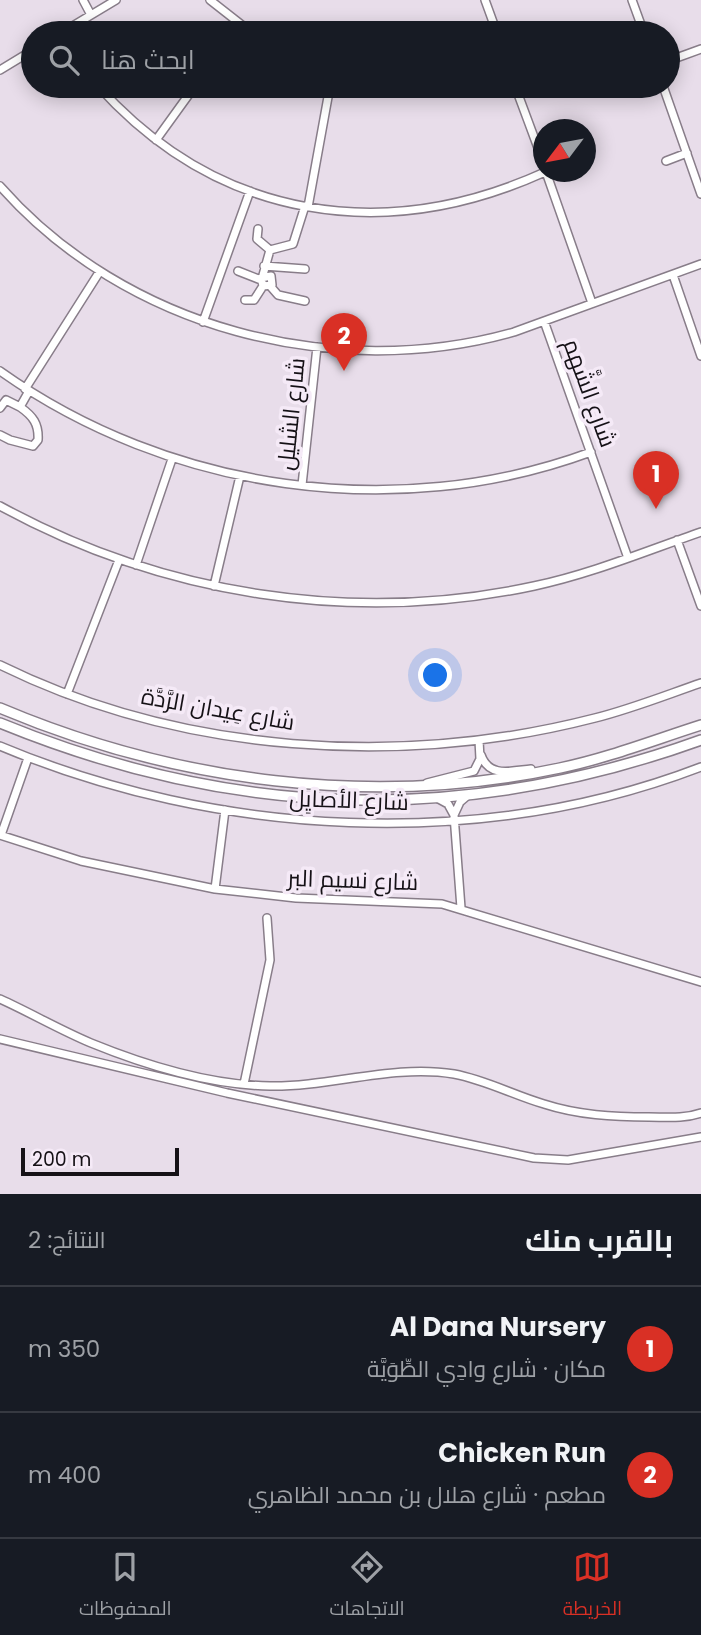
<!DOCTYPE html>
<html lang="ar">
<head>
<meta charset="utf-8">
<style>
  body { margin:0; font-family:Poppins,Cairo,sans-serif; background:#20242c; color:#f1f3f6; direction:rtl }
  .compass { position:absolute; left:533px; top:119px; width:63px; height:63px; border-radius:50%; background:#171b24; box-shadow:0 4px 18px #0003; rotate:238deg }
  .scale { position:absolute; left:21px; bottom:18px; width:158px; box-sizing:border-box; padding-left:7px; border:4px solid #151116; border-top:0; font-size:19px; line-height:24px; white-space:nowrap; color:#151116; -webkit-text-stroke:5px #f5eaf7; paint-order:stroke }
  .you { position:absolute; left:436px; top:676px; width:24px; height:24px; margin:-18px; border:5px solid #fff; border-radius:50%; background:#1a73e8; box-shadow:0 0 0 10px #1a73e833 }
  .badge { display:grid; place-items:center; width:46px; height:46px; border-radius:50%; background:#d93025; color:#fff; font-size:23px; font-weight:700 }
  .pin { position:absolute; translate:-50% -58px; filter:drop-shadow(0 2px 4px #0008) }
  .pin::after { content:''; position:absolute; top:37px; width:24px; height:21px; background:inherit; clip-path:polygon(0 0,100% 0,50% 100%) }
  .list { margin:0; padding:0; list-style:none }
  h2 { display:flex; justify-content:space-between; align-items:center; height:91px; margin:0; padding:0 28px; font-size:30px }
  h2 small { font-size:23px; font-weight:400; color:#9ea1a6 }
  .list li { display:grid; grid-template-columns:46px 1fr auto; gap:21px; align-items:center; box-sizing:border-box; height:126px; padding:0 28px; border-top:2px solid #363941 }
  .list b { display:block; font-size:26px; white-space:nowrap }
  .list p { margin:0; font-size:23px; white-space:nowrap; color:#9ea1a6 }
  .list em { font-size:23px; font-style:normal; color:#9ea1a6 }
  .icon { flex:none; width:38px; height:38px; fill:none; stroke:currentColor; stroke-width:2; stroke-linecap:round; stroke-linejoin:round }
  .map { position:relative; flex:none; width:701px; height:1194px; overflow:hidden; direction:ltr }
  .search { position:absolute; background:#171b24; box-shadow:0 4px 18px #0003; left:21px; right:21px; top:21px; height:77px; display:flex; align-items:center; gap:18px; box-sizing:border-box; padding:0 24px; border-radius:38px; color:#9ea1a6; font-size:26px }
  .sheet { height:343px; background:#171b24 }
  nav { display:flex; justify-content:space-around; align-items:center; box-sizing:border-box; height:98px; border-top:2px solid #363941; background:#171b24; font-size:19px; color:#9ea1a6 }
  nav a { display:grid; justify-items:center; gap:4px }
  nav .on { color:#d93025 }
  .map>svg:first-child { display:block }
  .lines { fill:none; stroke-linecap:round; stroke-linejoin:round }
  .minor-casing { stroke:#887d89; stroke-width:10 }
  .major-casing { stroke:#887d89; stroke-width:12 }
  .minor { stroke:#fff; stroke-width:7 }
  .major { stroke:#fff; stroke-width:9 }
  .labels { text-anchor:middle; stroke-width:7; stroke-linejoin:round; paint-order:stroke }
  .street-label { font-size:23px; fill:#151116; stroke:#f5eaf7 }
</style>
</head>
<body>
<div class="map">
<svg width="701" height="1194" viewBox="0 0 701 1194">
  <rect width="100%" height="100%" fill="#e8ddea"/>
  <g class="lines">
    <g class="minor-casing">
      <path id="minor" d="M 83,0 L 91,15
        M 210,0 L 252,33
        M 485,0 L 497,33
        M 632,0 L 644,33
        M 61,33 L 116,0
        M 230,33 L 237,23
        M 668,61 L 701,49
        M 0,70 L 33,50
        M 98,86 C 219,220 384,245 545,172
        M 515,86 L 544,164
        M 663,86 L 701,194
        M 156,140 L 195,86
        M 666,161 L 687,153
        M 546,172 L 592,303
        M 0,186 C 125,328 334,383 514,332 L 701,264
        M 308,207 L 330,86
        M 258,229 L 257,239 L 270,250
        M 264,266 L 305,269
        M 238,271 L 261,280
        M 263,275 L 270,250 L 293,244 L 305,206
        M 673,275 L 701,356
        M 271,287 L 278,295 L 305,301
        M 245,300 L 254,300 L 263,286 L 261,278 L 271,276 L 272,285 L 263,286
        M 544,321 L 628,558
        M 203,322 L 250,191
        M 0,371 C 169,491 396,524 591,452
        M 25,389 L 100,271
        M 0,408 L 6,400 L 20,407 L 29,391
        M 0,435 L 10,440 L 33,446 L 38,440 C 39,424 33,416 20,407
        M 302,485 L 317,347
        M 0,506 C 163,595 353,625 534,586 C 591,574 646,551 701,532
        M 677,540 L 701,606
        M 136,565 L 172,459
        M 214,586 L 240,476
        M 0,665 C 181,754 401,768 595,718 C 631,709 666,695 701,683
        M 67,694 L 119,560
        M 0,746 C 217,837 480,852 701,767
        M 481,755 C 489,778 511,771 531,769
        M 427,783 L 474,771 L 480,759 L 479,740
        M 437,798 L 448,804 L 454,815 L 461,908
        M 454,815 L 460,802 L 467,796
        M 0,835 L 81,861 L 215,889 L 296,898 L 442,904 L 701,982
        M 1,835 L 28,758
        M 215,889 L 225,810
        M 0,999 C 31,1013 60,1030 91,1043 C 145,1065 211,1085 270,1086 C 331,1087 393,1064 454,1074 C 486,1080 513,1095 544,1104 C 578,1115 613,1117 649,1117 C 666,1117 684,1119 701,1113
        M 0,1039 L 227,1093 L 534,1158 L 568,1160 L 701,1137
        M 244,1084 L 270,960 L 267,918"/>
    </g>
    <g class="major-casing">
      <path id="major" d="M 0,708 C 175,782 372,808 560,768 C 608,758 654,740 701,725
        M 0,723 C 234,819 463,826 701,740"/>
    </g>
    <use href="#minor" class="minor"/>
    <use href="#major" class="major"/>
  </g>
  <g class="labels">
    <g class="street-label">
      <text transform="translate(590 393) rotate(70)" y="8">شارع الشَّهم</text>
      <text transform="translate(291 414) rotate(-84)" y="8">شارع الشليل</text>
      <text transform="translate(218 709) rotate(10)" y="8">شارع عِيدان الرَّدَّة</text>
      <text transform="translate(349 800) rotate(2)" y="8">شارع الأصايِل</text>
      <text transform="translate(353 880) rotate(2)" y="8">شارع نسيم البر</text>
    </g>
  </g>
</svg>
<svg class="compass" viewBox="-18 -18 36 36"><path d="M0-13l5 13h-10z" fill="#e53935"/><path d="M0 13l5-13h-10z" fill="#9ea1a6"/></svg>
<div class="scale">200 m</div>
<div class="you"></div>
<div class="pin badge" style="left:656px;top:509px">1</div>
<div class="pin badge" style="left:344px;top:371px">2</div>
<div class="search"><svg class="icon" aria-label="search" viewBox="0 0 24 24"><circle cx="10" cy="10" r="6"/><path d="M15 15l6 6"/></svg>ابحث هنا</div>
</div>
<section class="sheet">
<h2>بالقرب منك<small>النتائج: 2</small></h2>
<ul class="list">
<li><span class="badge">1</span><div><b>Al Dana Nursery</b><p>مكان · شارع وادِي الطِّوَيَّة</p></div><em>350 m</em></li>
<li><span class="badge">2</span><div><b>Chicken Run</b><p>مطعم · شارع هلال بن محمد الظاهري</p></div><em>400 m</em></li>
</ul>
</section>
<nav>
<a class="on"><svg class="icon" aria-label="map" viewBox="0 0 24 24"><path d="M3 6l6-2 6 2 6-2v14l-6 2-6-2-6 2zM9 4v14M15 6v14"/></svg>الخريطة</a>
<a><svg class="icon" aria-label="directions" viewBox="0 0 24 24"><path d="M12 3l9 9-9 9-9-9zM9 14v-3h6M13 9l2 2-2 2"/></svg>الاتجاهات</a>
<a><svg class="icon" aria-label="saved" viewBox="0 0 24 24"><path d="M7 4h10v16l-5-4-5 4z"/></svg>المحفوظات</a>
</nav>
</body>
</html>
